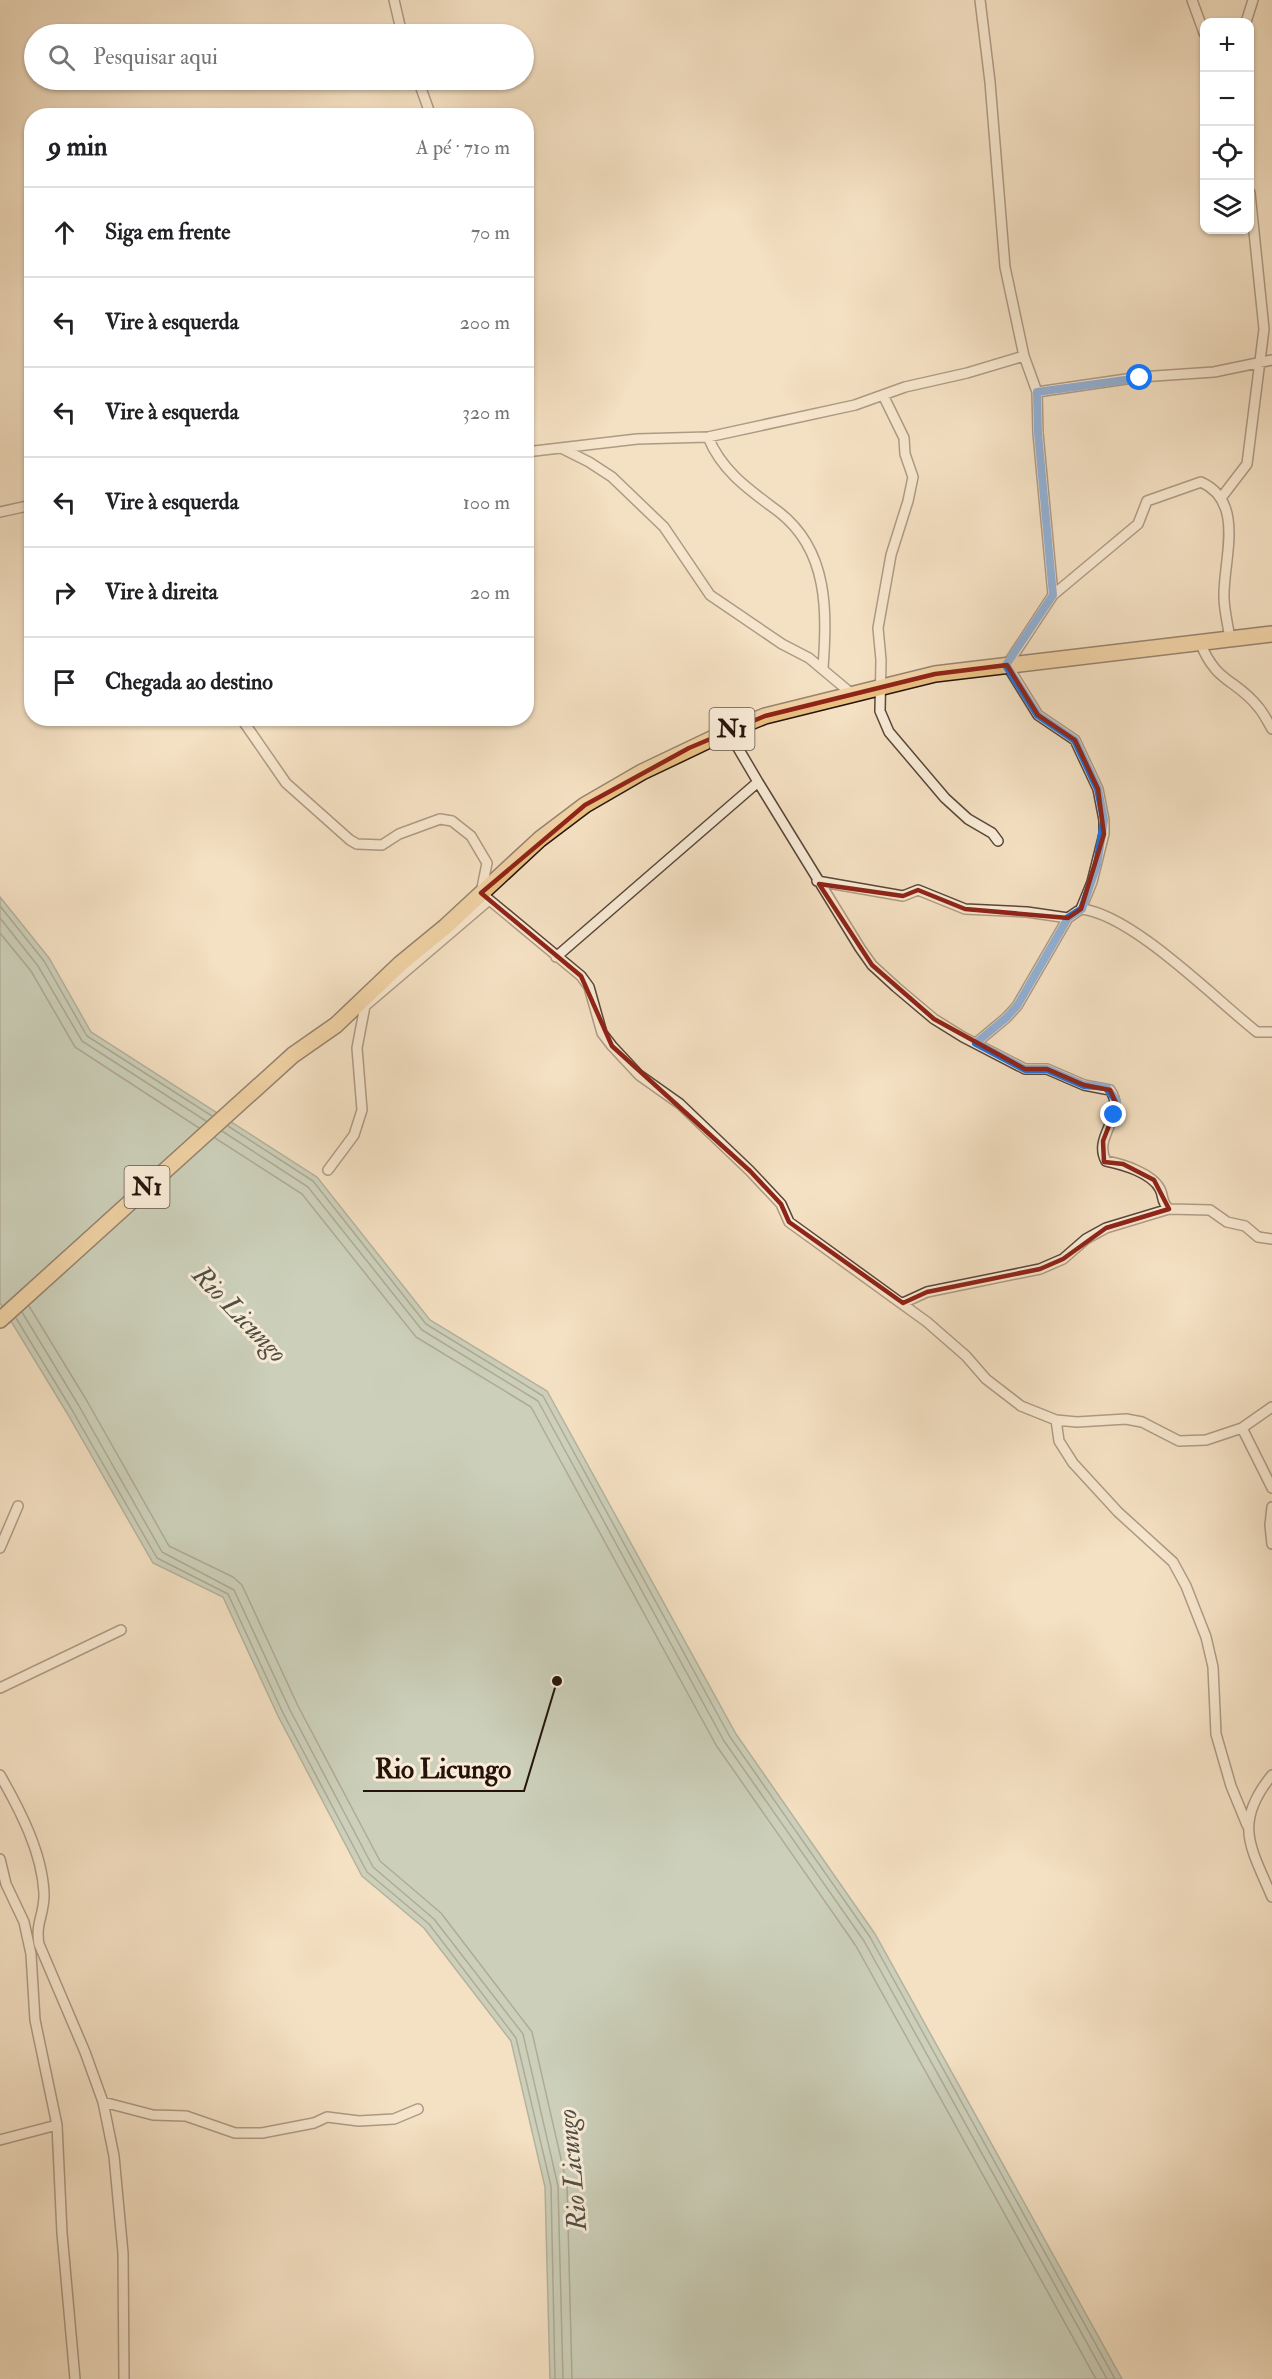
<!DOCTYPE html>
<html lang="pt">
<head>
<meta charset="utf-8">
<style>
  body { margin:0; font-family:"IM FELL Double Pica",serif; background:#f6f6f6; color:#202124 }
  .controls { position:absolute; right:18px; top:18px; display:grid; overflow:hidden; border-radius:12px; box-shadow:0 2px 4px #0004 }
  .controls button { width:54px; height:54px; display:grid; place-items:center; padding:0; border:0; border-bottom:2px solid #e0e0e0; background:#fff; color:#202124; font:30px sans-serif }
  .stop { position:absolute; width:18px; height:18px; margin:-14px; border:4px solid #1a73e8; border-radius:50%; background:#fff }
  .stop.end { background:#1a73e8; border-color:#fff; box-shadow:0 2px 6px #0008 }
  .list { margin:0; padding:0; list-style:none }
  h2 { display:flex; justify-content:space-between; align-items:center; height:78px; margin:0; padding:0 24px; font-size:26px }
  h2 small { font-size:20px; font-weight:400; color:#757577 }
  .list li { display:grid; grid-template-columns:39px 1fr auto; gap:18px; align-items:center; box-sizing:border-box; height:90px; padding:0 24px; border-top:2px solid #e0e0e0 }
  .list b { display:block; font-size:22px; white-space:nowrap }
  .list em { font-size:20px; font-style:normal; color:#757577 }
  .icon { flex:none; width:33px; height:33px; fill:none; stroke:currentColor; stroke-width:2; stroke-linecap:round; stroke-linejoin:round }
  .map { position:relative; flex:none; width:1272px; height:2379px; overflow:hidden }
  .search { position:absolute; background:#fff; box-shadow:0 2px 4px #0004; left:24px; top:24px; width:510px; height:66px; display:flex; align-items:center; gap:15px; box-sizing:border-box; padding:0 21px; border-radius:33px; color:#757577; font-size:22px }
  .panel { position:absolute; background:#fff; box-shadow:0 2px 4px #0004; left:24px; top:108px; width:510px; height:618px; border-radius:24px }
  .map>svg:first-child { display:block }
  .water { fill:#9cbdb0; stroke:#6c796e; stroke-width:1.5 }
  .lines { fill:none; stroke-linecap:round; stroke-linejoin:round }
  .shore { stroke:#60685e; stroke-width:1.5 }
  .minor-casing { stroke:#594639; stroke-width:12 }
  .trunk-casing { stroke:#25130b; stroke-width:18 }
  .minor { stroke:#f8ebd7; stroke-width:9 }
  .trunk { stroke:#eac081; stroke-width:15 }
  .route { stroke:#1a73e8; stroke-width:8 }
  .marked { fill:none; stroke:#8f2418; stroke-width:4.5; stroke-linejoin:round }
  .labels { text-anchor:middle; stroke-width:6; stroke-linejoin:round; paint-order:stroke }
  .shield { fill:#f8ebd7; stroke:#645448; stroke-width:1.5 }
  .shield-label { font-size:24px; font-weight:bold; fill:#25130b }
  .water-label { font-size:27px; font-style:italic; fill:#4f4e45; stroke:#f8ebd7 }
  .leader { fill:none; stroke:#25130b; stroke-width:2 }
  .callout-dot { fill:#25130b; stroke:#f8ebd7; stroke-width:2 }
  .callout-label { font-size:27px; text-anchor:middle; font-weight:bold; fill:#25130b; stroke:#f8ebd7; stroke-width:6; stroke-linejoin:round; paint-order:stroke }
</style>
</head>
<body>
<div class="map">
<svg width="1272" height="2379" viewBox="0 0 1272 2379">
  <rect width="100%" height="100%" fill="#f4e0c2"/>
  <filter id="stains"><feTurbulence type="fractalNoise" baseFrequency=".00333" numOctaves="4"/><feColorMatrix values="0 0 0 0 .2 0 0 0 0 .09 0 0 0 0 .02 0 0 0 .5 -.17"/></filter>
  <radialGradient id="worn" r=".72"><stop offset=".6" stop-color="#630" stop-opacity="0"/><stop offset="1" stop-color="#630" stop-opacity=".3"/></radialGradient>
  <path class="water" d="M 0,897 L 49,958 L 91,1032 L 317,1177 L 430,1320 L 547,1391 L 736,1734 L 875,1934 L 1122,2379 L 550,2379 L 545,2187 L 511,2041 L 424,1928 L 362,1876 L 278,1716 L 223,1597 L 153,1563 L 67,1413 L 0,1303 Z"/>
  <g class="lines">
    <path class="shore" d="M 0,906 L 44,961 L 87,1036 L 212,1116
      M 0,918 L 38,966 L 82,1041 L 206,1121
      M 0,933 L 31,971 L 75,1047 L 199,1128
      M 228,1126 L 313,1181 L 426,1324 L 543,1396 L 730,1737 L 870,1937 L 1115,2379
      M 222,1131 L 308,1187 L 422,1330 L 538,1401 L 724,1741 L 864,1941 L 1107,2379
      M 215,1138 L 302,1194 L 416,1337 L 531,1407 L 716,1745 L 856,1946 L 1096,2379
      M 29,1306 L 87,1401 L 169,1546 L 233,1577 L 242,1585 L 298,1706 L 380,1861 L 441,1913 L 532,2032 L 567,2185 L 572,2379
      M 22,1312 L 79,1406 L 162,1552 L 234,1590 L 290,1710 L 373,1867 L 434,1919 L 523,2034 L 558,2186 L 563,2379
      M 16,1318 L 72,1410 L 157,1558 L 228,1594 L 283,1713 L 367,1872 L 429,1924 L 516,2038 L 551,2186 L 555,2379"/>
    <g class="minor-casing">
      <path id="minor" d="M 394,0 L 402,34
        M 980,0 L 990,82 L 1005,267 L 1024,356
        M 1192,0 L 1204,33
        M 1246,22 L 1253,0
        M 418,80 L 431,116
        M 1037,392 L 1140,377 L 1214,372 L 1272,360
        M 883,395 L 904,438 L 905,454 L 913,477 L 908,501 L 891,555 L 878,628 L 881,660 L 880,711 L 889,732 L 945,798 L 968,819 L 992,833 L 998,841
        M 708,437 C 722,472 751,491 779,512 C 829,551 827,612 823,668
        M 563,449 L 589,462 L 612,477 L 664,527 L 710,595 L 782,644 L 809,658 L 852,694
        M 526,452 L 637,439 L 708,437 L 855,405 L 905,387 L 967,373 L 1024,356 L 1037,392 L 1038,433 L 1053,595 L 1007,665 L 1038,715 L 1075,740 L 1098,789 L 1104,820 L 1104,834 L 1092,882 L 1081,909
        M 1221,498 L 1247,464 L 1264,329 L 1250,193
        M 0,512 L 32,505
        M 1053,595 L 1138,524 L 1147,501 L 1201,482 C 1246,502 1223,560 1224,597 C 1224,610 1228,625 1230,639
        M 1200,642 C 1216,684 1237,679 1259,708 C 1264,714 1268,722 1272,729
        M 241,718 L 286,783 L 350,840 L 357,844 L 382,845 L 399,834 L 440,819 L 452,821 L 471,836 L 487,863 L 481,893 L 581,976 L 589,987 L 602,1033 L 612,1046 L 639,1075 L 680,1104 L 750,1171 L 781,1204 L 789,1222 L 927,1322 L 966,1356 L 986,1379 L 1021,1406 L 1056,1420 L 1077,1422 L 1126,1419 L 1142,1422 L 1179,1441 L 1206,1440 L 1242,1428 L 1272,1488
        M 728,731 L 758,782
        M 817,881 L 903,896 L 918,890 L 965,909 L 1027,912 L 1068,918
        M 556,957 L 758,782 L 860,948 L 872,965 L 896,987 L 934,1019 L 963,1037 L 1025,1069 L 1047,1069 L 1084,1085 L 1110,1090 C 1128,1115 1092,1136 1106,1161 C 1122,1164 1152,1173 1160,1189 C 1164,1197 1161,1202 1169,1209 L 1210,1210 L 1227,1222 L 1245,1226 L 1258,1237 L 1272,1239
        M 976,1043 L 1006,1018 L 1017,1006 L 1068,918 L 1081,909 C 1132,914 1215,999 1257,1032 L 1272,1032
        M 328,1170 L 354,1135 L 362,1110 L 357,1048 L 365,1006 L 488,901
        M 903,1303 L 927,1292 L 1040,1269 L 1063,1259 L 1086,1239 L 1106,1228 L 1169,1209
        M 1056,1420 L 1059,1441 L 1073,1463 L 1118,1512 L 1173,1562 L 1186,1586 L 1206,1637 L 1213,1667 L 1216,1734 L 1231,1786 L 1247,1825
        M 1242,1428 L 1272,1407
        M 1272,1507 L 1270,1525 L 1272,1544
        M 0,1548 L 18,1506
        M 0,1688 L 121,1630
        M 0,1775 C 20,1810 42,1852 44,1893 C 45,1913 35,1923 39,1944 L 85,2052 L 103,2102 L 114,2156 L 123,2253 L 124,2379
        M 1272,1775 C 1233,1823 1250,1846 1272,1897
        M 0,1859 L 6,1884 L 24,1922 L 31,1954 L 35,2020 L 57,2125 L 62,2233 L 75,2379
        M 103,2102 L 153,2115 L 186,2116 L 235,2133 L 262,2133 L 314,2123 L 327,2117 L 359,2121 L 394,2119 L 418,2109
        M 0,2140 L 57,2125"/>
    </g>
    <g class="trunk-casing">
      <path id="trunk" d="M 0,1320 L 293,1055 L 336,1025 L 400,964 L 445,927 L 540,839 L 585,805 L 642,772 L 728,731 L 765,716 L 935,674 L 1272,634"/>
    </g>
    <use href="#minor" class="minor"/>
    <use href="#trunk" class="trunk"/>
  </g>
  <g class="lines">
    <path class="route" d="M 1114,1115 L 1117,1101 L 1106,1087 L 1084,1085 L 1047,1069 L 1025,1069 L 976,1043 L 1006,1018 L 1017,1006 L 1068,918 L 1082,909 L 1097,865 L 1104,820 L 1098,789 L 1075,740 L 1038,715 L 1006,665 L 1053,595 L 1038,433 L 1037,392 L 1140,378"/>
  </g>
  <path d="M0 0H1272V2379H0ZM 1007,665 L 1038,715 L 1075,740 L 1098,789 L 1104,834 L 1081,909 L 1068,918 L 965,909 L 918,890 L 903,896 L 819,884 L 872,965 L 934,1019 L 1025,1069 L 1047,1069 L 1084,1085 L 1110,1090 L 1117,1105 L 1103,1141 L 1104,1162 L 1123,1164 L 1154,1180 L 1169,1209 L 1106,1228 L 1063,1259 L 1040,1269 L 927,1292 L 903,1303 L 789,1222 L 781,1204 L 750,1171 L 612,1046 L 581,976 L 481,893 L 585,805 L 689,748 L 765,716 L 935,674 Z" fill="#f4e0c2" fill-opacity=".55" fill-rule="evenodd"/>
  <path class="marked" d="M 1007,665 L 1038,715 L 1075,740 L 1098,789 L 1104,834 L 1081,909 L 1068,918 L 965,909 L 918,890 L 903,896 L 819,884 L 872,965 L 934,1019 L 1025,1069 L 1047,1069 L 1084,1085 L 1110,1090 L 1117,1105 L 1103,1141 L 1104,1162 L 1123,1164 L 1154,1180 L 1169,1209 L 1106,1228 L 1063,1259 L 1040,1269 L 927,1292 L 903,1303 L 789,1222 L 781,1204 L 750,1171 L 612,1046 L 581,976 L 481,893 L 585,805 L 689,748 L 765,716 L 935,674 Z"/>
  <g class="labels">
    <g class="shield">
      <rect x="709.5" y="708" width="45" height="42" rx="4.5"/>
      <rect x="124.5" y="1166" width="45" height="42" rx="4.5"/>
    </g>
    <g class="shield-label">
      <text x="732" y="737">N1</text>
      <text x="147" y="1195">N1</text>
    </g>
    <g class="water-label">
      <text transform="translate(240 1314) rotate(46)" y="9">Rio Licungo</text>
      <text transform="translate(572 2170) rotate(-95)" y="9">Rio Licungo</text>
    </g>
  </g>
  <path class="leader" d="M557 1681L524 1791H363"/>
  <circle class="callout-dot" cx="557" cy="1681" r="6"/>
  <g class="callout-label">
    <text x="443" y="1778">Rio Licungo</text>
  </g>
  <rect width="100%" height="100%" filter="url(#stains)"/>
  <rect width="100%" height="100%" fill="url(#worn)"/>
</svg>
<div class="controls">
<button>+</button>
<button>−</button>
<button><svg class="icon" aria-label="locate" viewBox="0 0 24 24"><circle cx="12" cy="12" r="6"/><path d="M12 2v4M12 18v4M2 12h4M18 12h4"/></svg></button>
<button><svg class="icon" aria-label="layers" viewBox="0 0 24 24"><path d="M12 4l9 5-9 5-9-5zM3 14l9 5 9-5"/></svg></button>
</div>
<div class="stop" style="left:1140px;top:378px"></div>
<div class="stop end" style="left:1114px;top:1115px"></div>
<div class="search"><svg class="icon" aria-label="search" viewBox="0 0 24 24"><circle cx="10" cy="10" r="6"/><path d="M15 15l6 6"/></svg>Pesquisar aqui</div>
<section class="panel">
<h2>9 min<small>A pé · 710 m</small></h2>
<ul class="list">
<li><svg class="icon" aria-label="ahead" viewBox="0 0 24 24"><path d="M12 20V5M6 11l6-6 6 6"/></svg><div><b>Siga em frente</b></div><em>70 m</em></li>
<li><svg class="icon" aria-label="left" viewBox="0 0 24 24"><path d="M17 20v-9H6M10 6l-5 5 5 5"/></svg><div><b>Vire à esquerda</b></div><em>200 m</em></li>
<li><svg class="icon" aria-label="left" viewBox="0 0 24 24"><path d="M17 20v-9H6M10 6l-5 5 5 5"/></svg><div><b>Vire à esquerda</b></div><em>320 m</em></li>
<li><svg class="icon" aria-label="left" viewBox="0 0 24 24"><path d="M17 20v-9H6M10 6l-5 5 5 5"/></svg><div><b>Vire à esquerda</b></div><em>100 m</em></li>
<li><svg class="icon" aria-label="right" viewBox="0 0 24 24"><path d="M7 20v-9h11M14 6l5 5-5 5"/></svg><div><b>Vire à direita</b></div><em>20 m</em></li>
<li><svg class="icon" aria-label="arrive" viewBox="0 0 24 24"><path d="M6 21V4h12l-3 4 3 4H6"/></svg><div><b>Chegada ao destino</b></div></li>
</ul>
</section>
</div>
</body>
</html>
